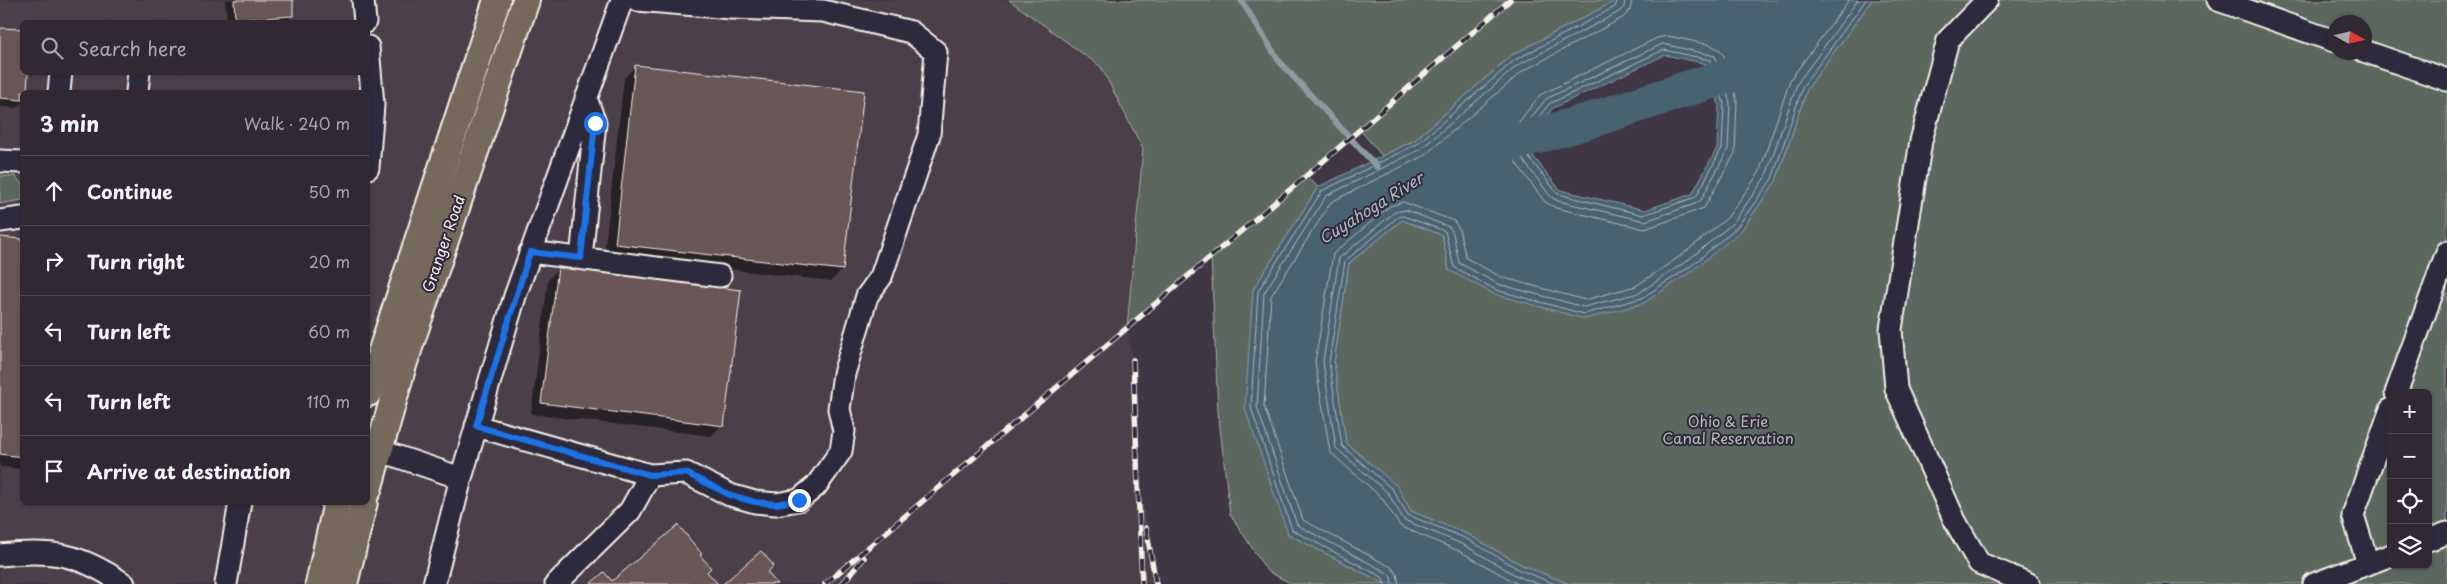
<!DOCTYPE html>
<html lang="en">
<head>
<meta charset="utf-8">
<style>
  body { margin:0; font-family:"Playpen Sans",sans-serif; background:#3c3540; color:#f1f3f6 }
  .controls { position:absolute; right:15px; bottom:15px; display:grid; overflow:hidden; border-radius:8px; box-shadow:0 1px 4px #0004 }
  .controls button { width:45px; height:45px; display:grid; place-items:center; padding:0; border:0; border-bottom:1px solid #4b454f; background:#302934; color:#f1f3f6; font:25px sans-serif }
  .compass { position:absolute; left:2327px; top:15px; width:45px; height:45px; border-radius:50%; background:#302934; box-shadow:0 1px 4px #0004; rotate:98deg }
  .stop { position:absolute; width:15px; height:15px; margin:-11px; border:4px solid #1a73e8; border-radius:50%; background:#fff }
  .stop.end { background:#1a73e8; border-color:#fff; box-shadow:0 1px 5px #0008 }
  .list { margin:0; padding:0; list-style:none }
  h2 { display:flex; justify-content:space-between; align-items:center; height:65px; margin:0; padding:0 20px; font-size:21px }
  h2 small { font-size:16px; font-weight:400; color:#a8a6ac }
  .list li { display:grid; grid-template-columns:32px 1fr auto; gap:15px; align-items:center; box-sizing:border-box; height:70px; padding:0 20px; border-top:1px solid #4b454f }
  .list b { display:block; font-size:19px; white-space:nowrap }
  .list em { font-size:16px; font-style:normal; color:#a8a6ac }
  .icon { flex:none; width:28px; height:28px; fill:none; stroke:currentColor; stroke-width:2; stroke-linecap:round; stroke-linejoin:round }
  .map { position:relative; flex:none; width:2447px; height:584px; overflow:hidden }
  .search { position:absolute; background:#302934; box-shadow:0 1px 4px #0004; left:20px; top:20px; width:350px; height:55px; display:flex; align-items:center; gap:12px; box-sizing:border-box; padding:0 18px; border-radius:8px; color:#a8a6ac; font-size:19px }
  .panel { position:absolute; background:#302934; box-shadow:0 1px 4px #0004; left:20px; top:90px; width:350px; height:415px; border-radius:8px }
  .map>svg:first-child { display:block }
  .built { fill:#4c404a; fill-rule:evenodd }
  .green { fill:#5b685e; stroke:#a8aca3; fill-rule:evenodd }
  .water { fill:#496271; stroke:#8d9ba1; fill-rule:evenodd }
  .shadow { fill:#0007 }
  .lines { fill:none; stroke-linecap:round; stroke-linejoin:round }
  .shore { stroke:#b0b8b8; stroke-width:1 }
  .stream { stroke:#8d9ba1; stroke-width:6 }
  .river { stroke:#496271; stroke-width:36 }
  .building { fill:#695657; stroke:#f4f1e8 }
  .minor-casing { stroke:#f4f1e8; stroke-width:25 }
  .major-casing { stroke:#f4f1e8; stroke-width:30 }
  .minor { stroke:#2f2a3d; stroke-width:21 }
  .major { stroke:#76695c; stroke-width:26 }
  .rail-casing { stroke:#f4f1e8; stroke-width:5.5 }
  .rail { stroke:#2f2a3d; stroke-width:4; stroke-dasharray:11; stroke-linecap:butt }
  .route { stroke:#1a73e8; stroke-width:6 }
  .labels { text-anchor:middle; stroke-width:4; stroke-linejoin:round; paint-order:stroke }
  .street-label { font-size:15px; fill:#f4f1e8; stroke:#2f2a3d }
  .park-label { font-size:15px; fill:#b7bab1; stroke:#2f2a3d }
  .water-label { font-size:16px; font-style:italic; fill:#b0b8b8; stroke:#2f2a3d }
</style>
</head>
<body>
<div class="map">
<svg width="2447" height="584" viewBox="0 0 2447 584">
  <rect width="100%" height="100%" fill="#403745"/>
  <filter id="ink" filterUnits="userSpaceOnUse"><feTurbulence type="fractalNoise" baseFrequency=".02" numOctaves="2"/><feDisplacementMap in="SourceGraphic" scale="10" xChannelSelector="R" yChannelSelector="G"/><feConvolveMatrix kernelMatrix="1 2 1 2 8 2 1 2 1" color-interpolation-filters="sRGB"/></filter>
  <g filter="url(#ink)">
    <path class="built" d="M 0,0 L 1009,0 L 1101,67 L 1143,149 L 1127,328 L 1133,364 L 1138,469 L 1156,584 L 0,584 ZM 22,22 L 368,22 L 368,72 L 22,72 ZM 22,92 L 368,92 L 368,502 L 22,502 Z"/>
    <path class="green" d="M 1009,0 L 1617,0 L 1512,55 L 1415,140 L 1382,156 L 1360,130 L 1306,176 L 1318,187 L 1253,290 L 1288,534 L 1385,584 L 1292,584 L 1267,571 L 1230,514 L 1218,411 L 1211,257 L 1127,328 L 1143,149 L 1101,67 Z
      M 1872,0 L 2447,0 L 2447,584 L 1569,584 L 1522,565 L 1469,535 L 1411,511 L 1396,486 L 1346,443 L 1334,362 L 1349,263 L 1402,220 L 1442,235 L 1449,270 L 1741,231 L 1776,181 L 1807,89 ZM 2334,22 L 2364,22 L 2364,52 L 2334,52 ZM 2391,393 L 2428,393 L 2428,565 L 2391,565 Z
      M 0,176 L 15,176 L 22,184 L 22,200 L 0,204 Z"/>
    <path class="water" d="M 1617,0 L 1872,0 L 1807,89 L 1776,181 L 1741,231 L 1693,270 L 1644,303 L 1585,319 L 1494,294 L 1449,270 L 1442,235 L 1402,220 L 1349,263 L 1334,362 L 1346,443 L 1397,486 L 1411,511 L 1469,535 L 1522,565 L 1569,584 L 1385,584 L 1288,534 L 1245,408 L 1253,290 L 1318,187 L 1415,140 L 1512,55 ZM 1665,55 L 1707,64 L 1719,105 L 1717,148 L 1692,194 L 1645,210 L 1560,190 L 1533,156 L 1536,129 L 1553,108 Z"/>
    <path class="shadow" d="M 225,0 L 291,0 L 292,16 L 286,22 L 227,22 Z
      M 0,29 L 22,30 L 22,72 L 27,72 L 26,92 L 22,92 L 22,102 L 17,108 L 0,107 Z
      M 636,66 L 842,270 L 831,281 L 604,255 L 624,78 Z
      M 0,238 L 22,240 L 22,469 L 0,467 Z
      M 559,268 L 722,425 L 711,436 L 531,414 L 548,280 Z"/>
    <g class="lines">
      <path class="shore" d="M 1668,36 L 1711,45 L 1720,50 L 1725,58 L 1737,100 L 1735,153 L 1704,208 L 1645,229 L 1556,208 L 1545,202 L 1516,163 L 1518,123 L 1540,95 L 1657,38 Z
        M 1663,44 L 1715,56 L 1730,103 L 1728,149 L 1701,200 L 1695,204 L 1645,221 L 1558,201 L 1551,197 L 1523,160 L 1525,125 L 1546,99 Z
        M 1664,50 L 1711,60 L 1724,104 L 1722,148 L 1696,197 L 1643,215 L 1558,194 L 1529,158 L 1531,127 L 1549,104 Z
        M 1385,584 L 1382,577 L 1292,530 L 1251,408 L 1258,291 L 1322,191 L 1417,144 L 1515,60 L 1615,7 L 1618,0
        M 1392,584 L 1391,577 L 1386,572 L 1297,525 L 1257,407 L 1264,293 L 1326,196 L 1421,149 L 1518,65 L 1619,12 L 1624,7 L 1625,0
        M 1399,584 L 1397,574 L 1391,567 L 1303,520 L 1264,406 L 1271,296 L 1331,202 L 1425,155 L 1523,71 L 1624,17 L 1630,10 L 1632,0
        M 1518,584 L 1461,552 L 1400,526 L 1382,498 L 1330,452 L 1315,362 L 1333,254 L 1390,206 L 1403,202 L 1454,221 L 1459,229 L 1466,258 L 1501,277 L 1585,300 L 1636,286 L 1682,255 L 1727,218 L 1759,173 L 1790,80 L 1849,0
        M 1538,584 L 1517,576 L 1464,545 L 1404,520 L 1388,493 L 1336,448 L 1323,362 L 1339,258 L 1395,212 L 1406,210 L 1449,227 L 1453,233 L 1459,263 L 1498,284 L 1584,307 L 1639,293 L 1687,261 L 1733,223 L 1766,176 L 1797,84 L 1858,0
        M 1555,584 L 1520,570 L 1467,539 L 1408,515 L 1392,489 L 1342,446 L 1329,362 L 1345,261 L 1398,217 L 1403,216 L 1445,231 L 1454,267 L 1496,290 L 1584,314 L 1642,298 L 1691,266 L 1737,227 L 1772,179 L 1803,86 L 1866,0"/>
      <path class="stream" d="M 1241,0 L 1279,61 L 1377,167"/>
      <path class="river" d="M 1488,150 L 1585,122 L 1748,69 L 1802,0"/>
    </g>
    <path class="building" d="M 234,0 L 293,0 L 293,16 L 235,20 Z
      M 0,28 L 22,29 L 22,72 L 28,72 L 27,92 L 22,92 L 22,100 L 0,98 Z
      M 635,65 L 864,91 L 843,270 L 615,244 Z
      M 0,237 L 22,239 L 22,457 L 0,454 Z
      M 558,267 L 741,290 L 724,426 L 541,403 Z
      M 678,525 L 702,554 L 700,555 L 711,568 L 707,572 L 718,584 L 590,584 L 604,572 L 612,581 Z
      M 761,551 L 774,566 L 767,572 L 777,584 L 723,584 Z"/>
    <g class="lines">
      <g class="minor-casing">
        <path id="minor" d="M 363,0 L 365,22
          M 637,0 L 731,8 L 823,11 L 911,32 L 936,52 L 929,135 L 881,277 L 867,296 L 844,374 L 839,409 L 844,431 L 841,451 L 816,486 L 799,500 L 776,504 L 755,502 L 730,495 L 686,473 L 650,475
          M 1987,0 L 1948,40 L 1921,141 L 1891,329 L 1896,389 L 1955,521 L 1979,563 L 2029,584
          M 2218,0 L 2334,41
          M 368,47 L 373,105 L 368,168
          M 2364,51 L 2447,80
          M 59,92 L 61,72
          M 137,92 L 139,72
          M 0,161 L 22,162
          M 0,221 L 22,218
          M 530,252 L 720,276
          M 581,258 L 595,123 L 586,98
          M 2396,393 L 2447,252
          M 476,426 L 650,475 L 630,511 L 556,584
          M 378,450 L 461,478 L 515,296 L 622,0
          M 2428,540 L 2447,533
          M 0,555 C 53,549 80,554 124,584
          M 2368,564 L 2353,515 L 2391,409
          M 226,584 L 240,502
          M 434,584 L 461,478
          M 2314,584 L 2391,555"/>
      </g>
      <g class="major-casing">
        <path id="major" d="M 368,393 L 497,0
          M 368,490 L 403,365 L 526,0
          M 319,584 L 337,502
          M 344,584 L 364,502"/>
      </g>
      <use href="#minor" class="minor"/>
      <use href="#major" class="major"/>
      <g class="rail-casing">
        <path id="rail" d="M 1133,360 L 1142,584
          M 1146,528 L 1156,584
          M 825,584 L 1306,176 L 1510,0
          M 842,584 L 864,558"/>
      </g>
      <use href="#rail" class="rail"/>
    </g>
  </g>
  <g class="lines" filter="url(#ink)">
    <path class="route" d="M 595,123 L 581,258 L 530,252 L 476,426 L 650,475 L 686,473 L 730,495 L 755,502 L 776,504 L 799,500"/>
  </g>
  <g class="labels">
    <g class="street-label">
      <text transform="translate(444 244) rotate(-71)" y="5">Granger Road</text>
    </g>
    <g class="park-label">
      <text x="1728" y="427">Ohio &amp; Erie<tspan x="1728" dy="17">Canal Reservation</tspan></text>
    </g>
    <g class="water-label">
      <text transform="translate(1371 208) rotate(-32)" y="6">Cuyahoga River</text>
    </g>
  </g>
</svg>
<div class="controls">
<button>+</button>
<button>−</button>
<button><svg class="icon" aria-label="locate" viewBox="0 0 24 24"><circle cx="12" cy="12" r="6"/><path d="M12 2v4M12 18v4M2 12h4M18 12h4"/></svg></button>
<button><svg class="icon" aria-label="layers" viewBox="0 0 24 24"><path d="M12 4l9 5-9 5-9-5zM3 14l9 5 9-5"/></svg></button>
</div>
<svg class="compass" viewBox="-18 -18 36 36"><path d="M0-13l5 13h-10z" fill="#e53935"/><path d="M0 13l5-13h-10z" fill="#a8a6ac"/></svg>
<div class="stop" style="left:595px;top:123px"></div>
<div class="stop end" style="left:799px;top:500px"></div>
<div class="search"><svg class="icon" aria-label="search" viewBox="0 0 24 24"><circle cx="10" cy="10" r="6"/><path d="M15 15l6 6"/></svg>Search here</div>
<section class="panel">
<h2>3 min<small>Walk · 240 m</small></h2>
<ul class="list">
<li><svg class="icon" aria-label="ahead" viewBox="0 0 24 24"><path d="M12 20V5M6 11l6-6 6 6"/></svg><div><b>Continue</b></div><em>50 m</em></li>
<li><svg class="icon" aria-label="right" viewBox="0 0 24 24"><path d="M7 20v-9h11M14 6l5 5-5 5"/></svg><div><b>Turn right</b></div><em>20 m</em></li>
<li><svg class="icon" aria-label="left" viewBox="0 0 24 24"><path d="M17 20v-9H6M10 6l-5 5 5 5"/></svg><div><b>Turn left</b></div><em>60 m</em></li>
<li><svg class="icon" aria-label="left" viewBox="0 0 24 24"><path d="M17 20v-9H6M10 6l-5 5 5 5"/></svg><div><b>Turn left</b></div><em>110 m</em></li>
<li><svg class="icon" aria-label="arrive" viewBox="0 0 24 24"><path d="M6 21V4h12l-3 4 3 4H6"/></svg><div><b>Arrive at destination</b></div></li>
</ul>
</section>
</div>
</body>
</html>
